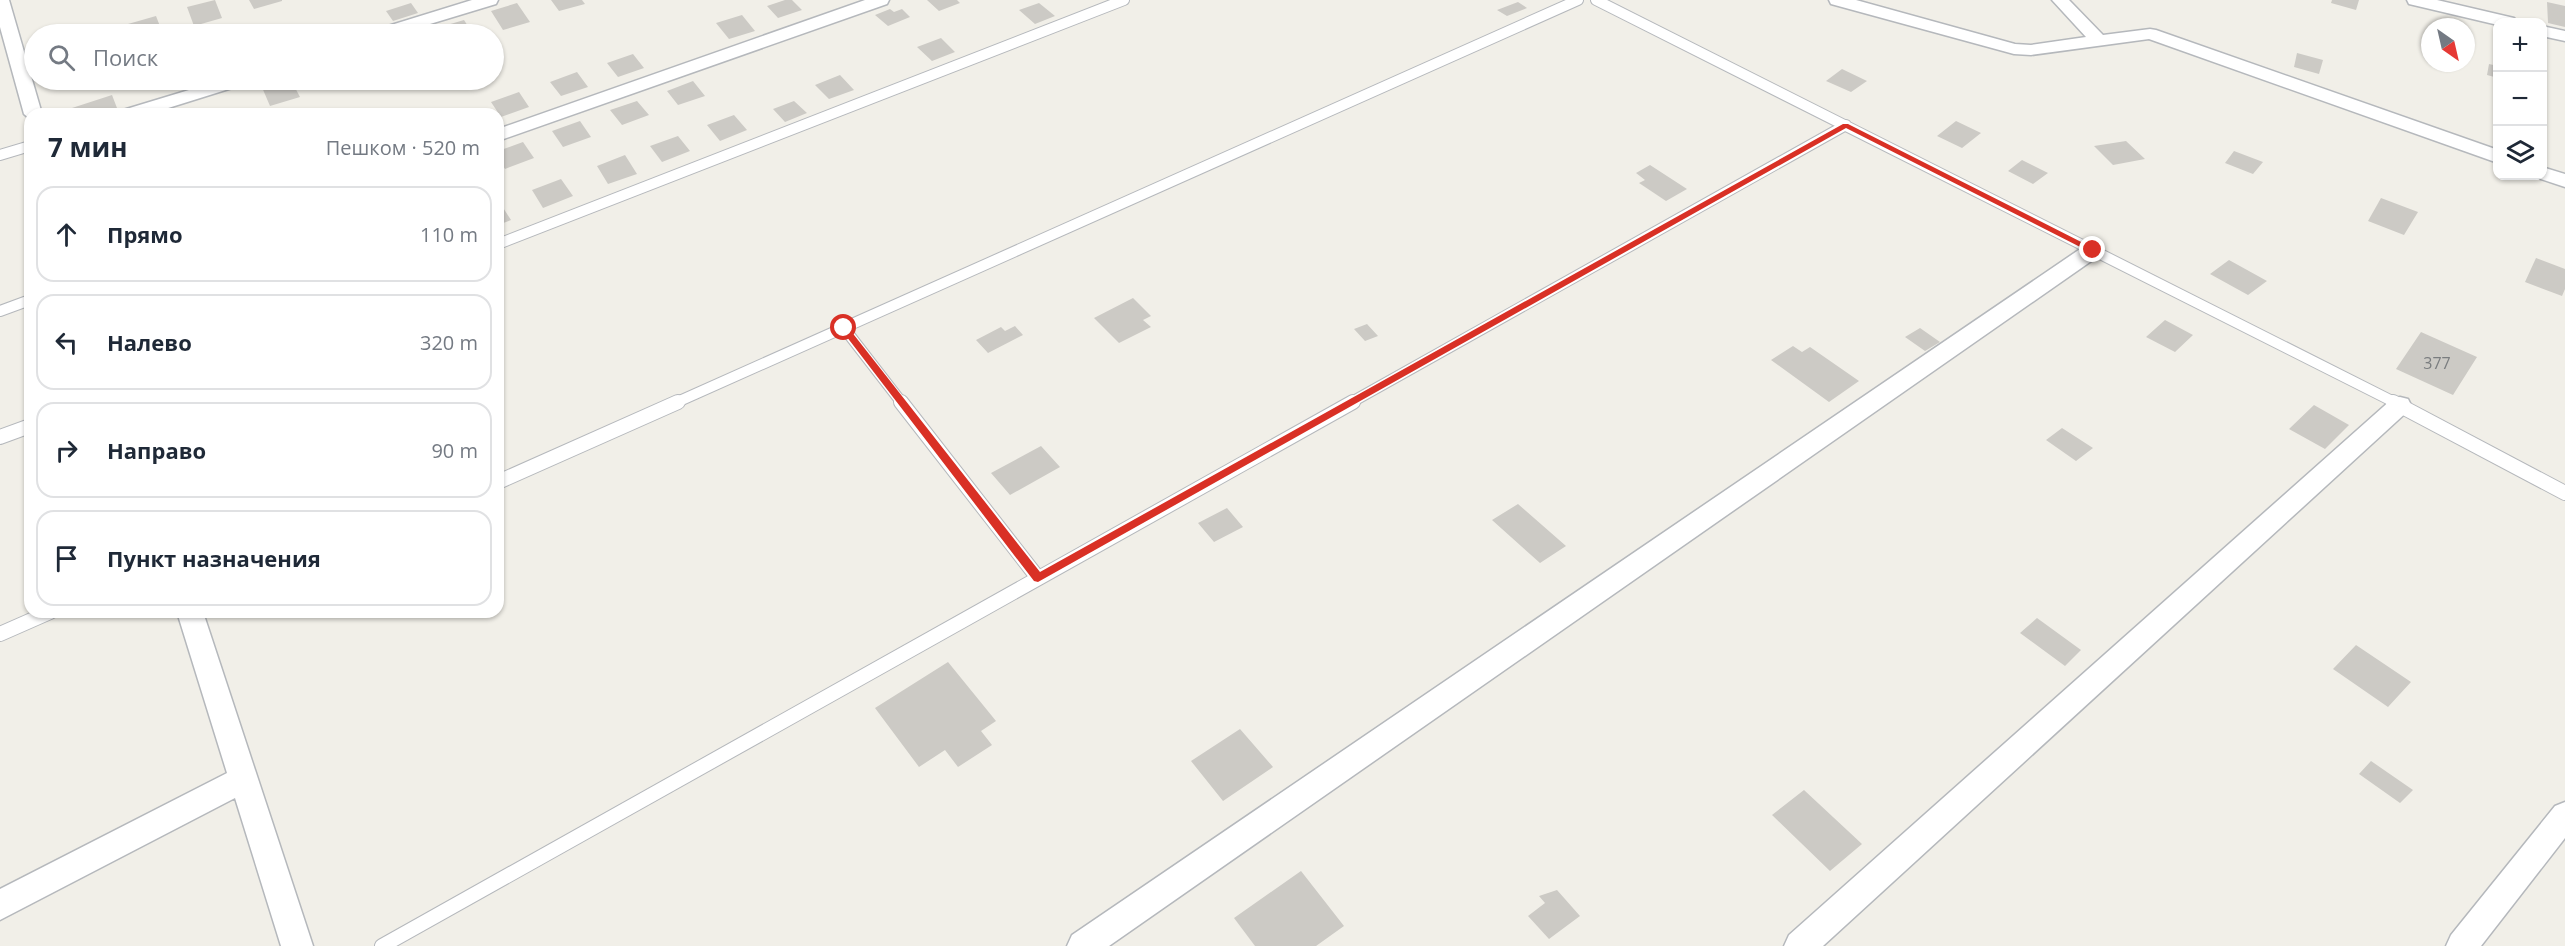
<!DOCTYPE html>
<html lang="ru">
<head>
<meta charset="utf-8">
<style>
  body { margin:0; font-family:"Open Sans",sans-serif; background:#f2f2f3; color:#1f2937 }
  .controls { position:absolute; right:18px; top:18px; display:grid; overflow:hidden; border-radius:12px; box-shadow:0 2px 4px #0004 }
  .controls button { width:54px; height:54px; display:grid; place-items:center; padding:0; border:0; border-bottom:2px solid #e0e1e3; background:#fff; color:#1f2937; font:30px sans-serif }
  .compass { position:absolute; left:2421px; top:18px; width:54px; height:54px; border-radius:50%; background:#fff; box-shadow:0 2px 4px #0004; rotate:146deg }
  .stop { position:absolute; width:18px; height:18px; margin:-14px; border:4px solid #d93025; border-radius:50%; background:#fff }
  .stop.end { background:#d93025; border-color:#fff; box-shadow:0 2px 6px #0008 }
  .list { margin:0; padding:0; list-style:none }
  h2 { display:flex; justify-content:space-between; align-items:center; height:78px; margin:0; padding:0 24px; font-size:26px }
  h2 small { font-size:20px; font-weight:400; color:#747a83 }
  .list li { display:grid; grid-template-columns:39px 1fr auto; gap:18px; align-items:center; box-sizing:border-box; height:96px; margin:0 12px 12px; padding:0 12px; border:2px solid #e0e1e3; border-radius:18px }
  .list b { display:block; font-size:22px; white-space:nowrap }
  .list em { font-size:20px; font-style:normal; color:#747a83 }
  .icon { flex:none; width:33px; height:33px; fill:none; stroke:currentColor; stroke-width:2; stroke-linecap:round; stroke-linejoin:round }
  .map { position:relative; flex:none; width:2565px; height:946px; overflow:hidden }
  .search { position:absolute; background:#fff; box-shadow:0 2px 4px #0004; left:24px; top:24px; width:480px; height:66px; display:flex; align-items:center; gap:15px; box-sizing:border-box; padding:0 21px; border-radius:33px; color:#747a83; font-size:22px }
  .panel { position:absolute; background:#fff; box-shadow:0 2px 4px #0004; left:24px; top:108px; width:480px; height:510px; border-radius:18px }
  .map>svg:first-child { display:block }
  .building { fill:#cccac5 }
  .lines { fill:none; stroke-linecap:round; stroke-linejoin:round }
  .service-far1-casing { stroke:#b5b8bc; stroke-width:12 }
  .service-casing { stroke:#b5b8bc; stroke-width:16 }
  .minor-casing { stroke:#b5b8bc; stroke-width:3 }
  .service-far1 { stroke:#fff; stroke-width:10 }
  .service { stroke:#fff; stroke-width:14 }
  .minor { fill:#fff; fill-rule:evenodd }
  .route { fill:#d93025 }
  .labels { text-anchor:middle; stroke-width:4.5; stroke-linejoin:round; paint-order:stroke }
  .number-label { font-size:16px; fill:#7a7d7f }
</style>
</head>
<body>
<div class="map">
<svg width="2565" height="946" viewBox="0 0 2565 946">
  <rect width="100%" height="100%" fill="#f1efe8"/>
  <path class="building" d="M 215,0 L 222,18 L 194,26 L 187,7 Z
    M 249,0 L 282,0 L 282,1 L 254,9 Z
    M 551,0 L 582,0 L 585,4 L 559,11 Z
    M 785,0 L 792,0 L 802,10 L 778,18 L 767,6 Z
    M 927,0 L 957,0 L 960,3 L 939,11 Z
    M 2332,0 L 2359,0 L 2356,10 L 2331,3 Z
    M 1518,2 L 1527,8 L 1507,16 L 1497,10 Z
    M 2547,2 L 2565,6 L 2565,27 L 2548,23 Z
    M 411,3 L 418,13 L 393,21 L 386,11 Z
    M 517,3 L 530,22 L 503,30 L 491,11 Z
    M 1039,3 L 1055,16 L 1035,24 L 1019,10 Z
    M 890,9 L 894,12 L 902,9 L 910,17 L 888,26 L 875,15 Z
    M 742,15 L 755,31 L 729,39 L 716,23 Z
    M 156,16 L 163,34 L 131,34 L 128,24 Z
    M 464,20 L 473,34 L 441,34 L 437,28 Z
    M 941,38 L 955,52 L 932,61 L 917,47 Z
    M 2297,53 L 2323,60 L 2319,74 L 2294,67 Z
    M 633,54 L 644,68 L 618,77 L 607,63 Z
    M 2489,64 L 2498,66 L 2498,78 L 2487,75 Z
    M 1842,69 L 1867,81 L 1851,92 L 1826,81 Z
    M 577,72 L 588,87 L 561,96 L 550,82 Z
    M 840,75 L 854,90 L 829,99 L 815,85 Z
    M 279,80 L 291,80 L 300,97 L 270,106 L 261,85 Z
    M 327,80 L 351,80 L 330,87 Z
    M 693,81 L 705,96 L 678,105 L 667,91 Z
    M 519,92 L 529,107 L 501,117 L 491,102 Z
    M 112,95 L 117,108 L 98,114 L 75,114 L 72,108 Z
    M 637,101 L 649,115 L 622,125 L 610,110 Z
    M 794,101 L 807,113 L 785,122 L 773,109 Z
    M 734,115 L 747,130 L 720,141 L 707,125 Z
    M 580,121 L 591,137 L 563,147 L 552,131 Z
    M 1956,121 L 1981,133 L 1962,148 L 1937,136 Z
    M 678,136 L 690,151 L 662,162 L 650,146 Z
    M 2126,141 L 2145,159 L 2113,165 L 2094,146 Z
    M 523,142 L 534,158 L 505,169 L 498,158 L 498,151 Z
    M 2234,151 L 2263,162 L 2253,174 L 2225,163 Z
    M 625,155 L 637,174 L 608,184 L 597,166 Z
    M 2022,160 L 2048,173 L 2033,184 L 2008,171 Z
    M 1650,165 L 1687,189 L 1666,201 L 1639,183 L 1645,180 L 1636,173 Z
    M 561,179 L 573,196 L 543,208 L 532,190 Z
    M 2381,198 L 2418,212 L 2404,235 L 2368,221 Z
    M 498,203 L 500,203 L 511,220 L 498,225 Z
    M 2536,258 L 2565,269 L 2565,289 L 2562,296 L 2525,282 Z
    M 2229,260 L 2267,281 L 2248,295 L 2210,274 Z
    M 1133,298 L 1151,316 L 1143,320 L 1151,327 L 1119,343 L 1094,318 Z
    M 2165,320 L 2193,335 L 2175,352 L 2146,337 Z
    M 1367,324 L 1378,336 L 1365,341 L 1354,329 Z
    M 1015,326 L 1023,335 L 988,353 L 976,340 L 1001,327 L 1005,331 Z
    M 1920,328 L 1940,342 L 1925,351 L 1905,337 Z
    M 2421,332 L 2477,357 L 2453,395 L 2396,369 Z
    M 1793,346 L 1802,352 L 1810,347 L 1859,381 L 1829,402 L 1771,360 Z
    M 2314,405 L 2349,425 L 2325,449 L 2289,429 Z
    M 2062,428 L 2093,448 L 2076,461 L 2046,440 Z
    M 1041,446 L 1060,467 L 1010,495 L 991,473 Z
    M 1518,504 L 1566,546 L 1540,563 L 1492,520 Z
    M 1227,508 L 1243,527 L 1214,542 L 1198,523 Z
    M 2037,618 L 2081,650 L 2065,666 L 2020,633 Z
    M 2356,645 L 2411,682 L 2388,707 L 2333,669 Z
    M 948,662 L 996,721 L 981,731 L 992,745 L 958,767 L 945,750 L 919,767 L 875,708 Z
    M 1240,729 L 1273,767 L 1223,801 L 1191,761 Z
    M 2371,761 L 2413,790 L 2400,803 L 2359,774 Z
    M 1804,790 L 1862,844 L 1830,871 L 1772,815 Z
    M 1301,871 L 1344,926 L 1316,946 L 1255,946 L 1234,918 Z
    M 1557,890 L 1580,916 L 1549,939 L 1528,916 L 1545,903 L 1539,896 Z"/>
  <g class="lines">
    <g class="service-far1-casing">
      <path id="service-far1" d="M 1596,0 L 2396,403
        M 0,155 L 30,146
        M 498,244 L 1124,0
        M 0,311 L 30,300
        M 844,328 L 902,403
        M 675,403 L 1578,0
        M 1350,403 L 1846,125"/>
    </g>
    <g class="service-casing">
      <path id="service" d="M 901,402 L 1038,578
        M 2393,402 L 2565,493
        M 0,437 L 30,426
        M 498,482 L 678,402
        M 0,634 L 50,612
        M 382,946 L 1353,402"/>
    </g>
    <g class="minor-casing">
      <path id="minor" d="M 0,0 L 9,0 L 42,114 L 30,114 L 30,119 L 24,114 L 0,27 Z
        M 472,0 L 498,0 L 496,4 L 397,34 L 372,34 L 375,30 Z
        M 865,0 L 889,0 L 887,4 L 498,141 L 498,129 Z
        M 1829,0 L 1856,0 L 2015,44 L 2031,45 L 2086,37 L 2052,0 L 2069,0 L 2103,35 L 2150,29 L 2156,30 L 2498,150 L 2498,163 L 2149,39 L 2031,55 L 2014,54 L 1831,4 Z
        M 2407,0 L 2437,0 L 2514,18 L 2517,22 L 2498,22 L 2498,25 L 2409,4 Z
        M 2542,26 L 2565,31 L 2565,41 L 2542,36 Z
        M 222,80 L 248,80 L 245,84 L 149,114 L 121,114 L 123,110 Z
        M 2542,167 L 2565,174 L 2565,187 L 2535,177 L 2534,176 L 2542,176 Z
        M 2093,243 L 2100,245 L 2103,250 L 2100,255 L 1109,946 L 1067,946 L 1072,935 L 2086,245 Z
        M 2400,397 L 2408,399 L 2411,405 L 2408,411 L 1823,946 L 1784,946 L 1789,935 L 2392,399 Z
        M 177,612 L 203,612 L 313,946 L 281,946 L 235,798 L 0,920 L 0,889 L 227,773 Z
        M 2565,802 L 2565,838 L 2481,946 L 2446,946 L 2451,935 L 2555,806 Z"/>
    </g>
    <use href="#service-far1" class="service-far1"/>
    <use href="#service" class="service"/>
    <use href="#minor" class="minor"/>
  </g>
  <path class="route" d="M 1843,124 L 1848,124 L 2097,250 L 2090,252 L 1846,128 L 1038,582 L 1034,581 L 840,328 L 847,326 L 1040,572 Z"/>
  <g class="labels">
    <g class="number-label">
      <text x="2437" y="369">377</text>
    </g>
  </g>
</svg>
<div class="controls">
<button>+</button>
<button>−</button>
<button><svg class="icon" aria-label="layers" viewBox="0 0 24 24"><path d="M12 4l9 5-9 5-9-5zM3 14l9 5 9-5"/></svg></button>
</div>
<svg class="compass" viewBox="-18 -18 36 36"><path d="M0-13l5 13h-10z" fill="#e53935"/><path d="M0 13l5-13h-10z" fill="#747a83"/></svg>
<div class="stop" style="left:844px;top:328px"></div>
<div class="stop end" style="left:2093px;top:250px"></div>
<div class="search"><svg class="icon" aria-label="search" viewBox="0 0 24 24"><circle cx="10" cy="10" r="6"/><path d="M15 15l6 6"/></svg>Поиск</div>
<section class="panel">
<h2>7 мин<small>Пешком · 520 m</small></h2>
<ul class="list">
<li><svg class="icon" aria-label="ahead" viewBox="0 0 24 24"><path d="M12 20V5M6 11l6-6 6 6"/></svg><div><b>Прямо</b></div><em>110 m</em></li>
<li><svg class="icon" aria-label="left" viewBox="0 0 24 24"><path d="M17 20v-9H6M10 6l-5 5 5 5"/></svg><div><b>Налево</b></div><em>320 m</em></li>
<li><svg class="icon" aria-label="right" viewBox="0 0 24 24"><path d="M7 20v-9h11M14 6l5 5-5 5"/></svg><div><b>Направо</b></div><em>90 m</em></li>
<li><svg class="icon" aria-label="arrive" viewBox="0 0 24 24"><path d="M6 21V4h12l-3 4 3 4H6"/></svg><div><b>Пункт назначения</b></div></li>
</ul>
</section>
</div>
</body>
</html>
